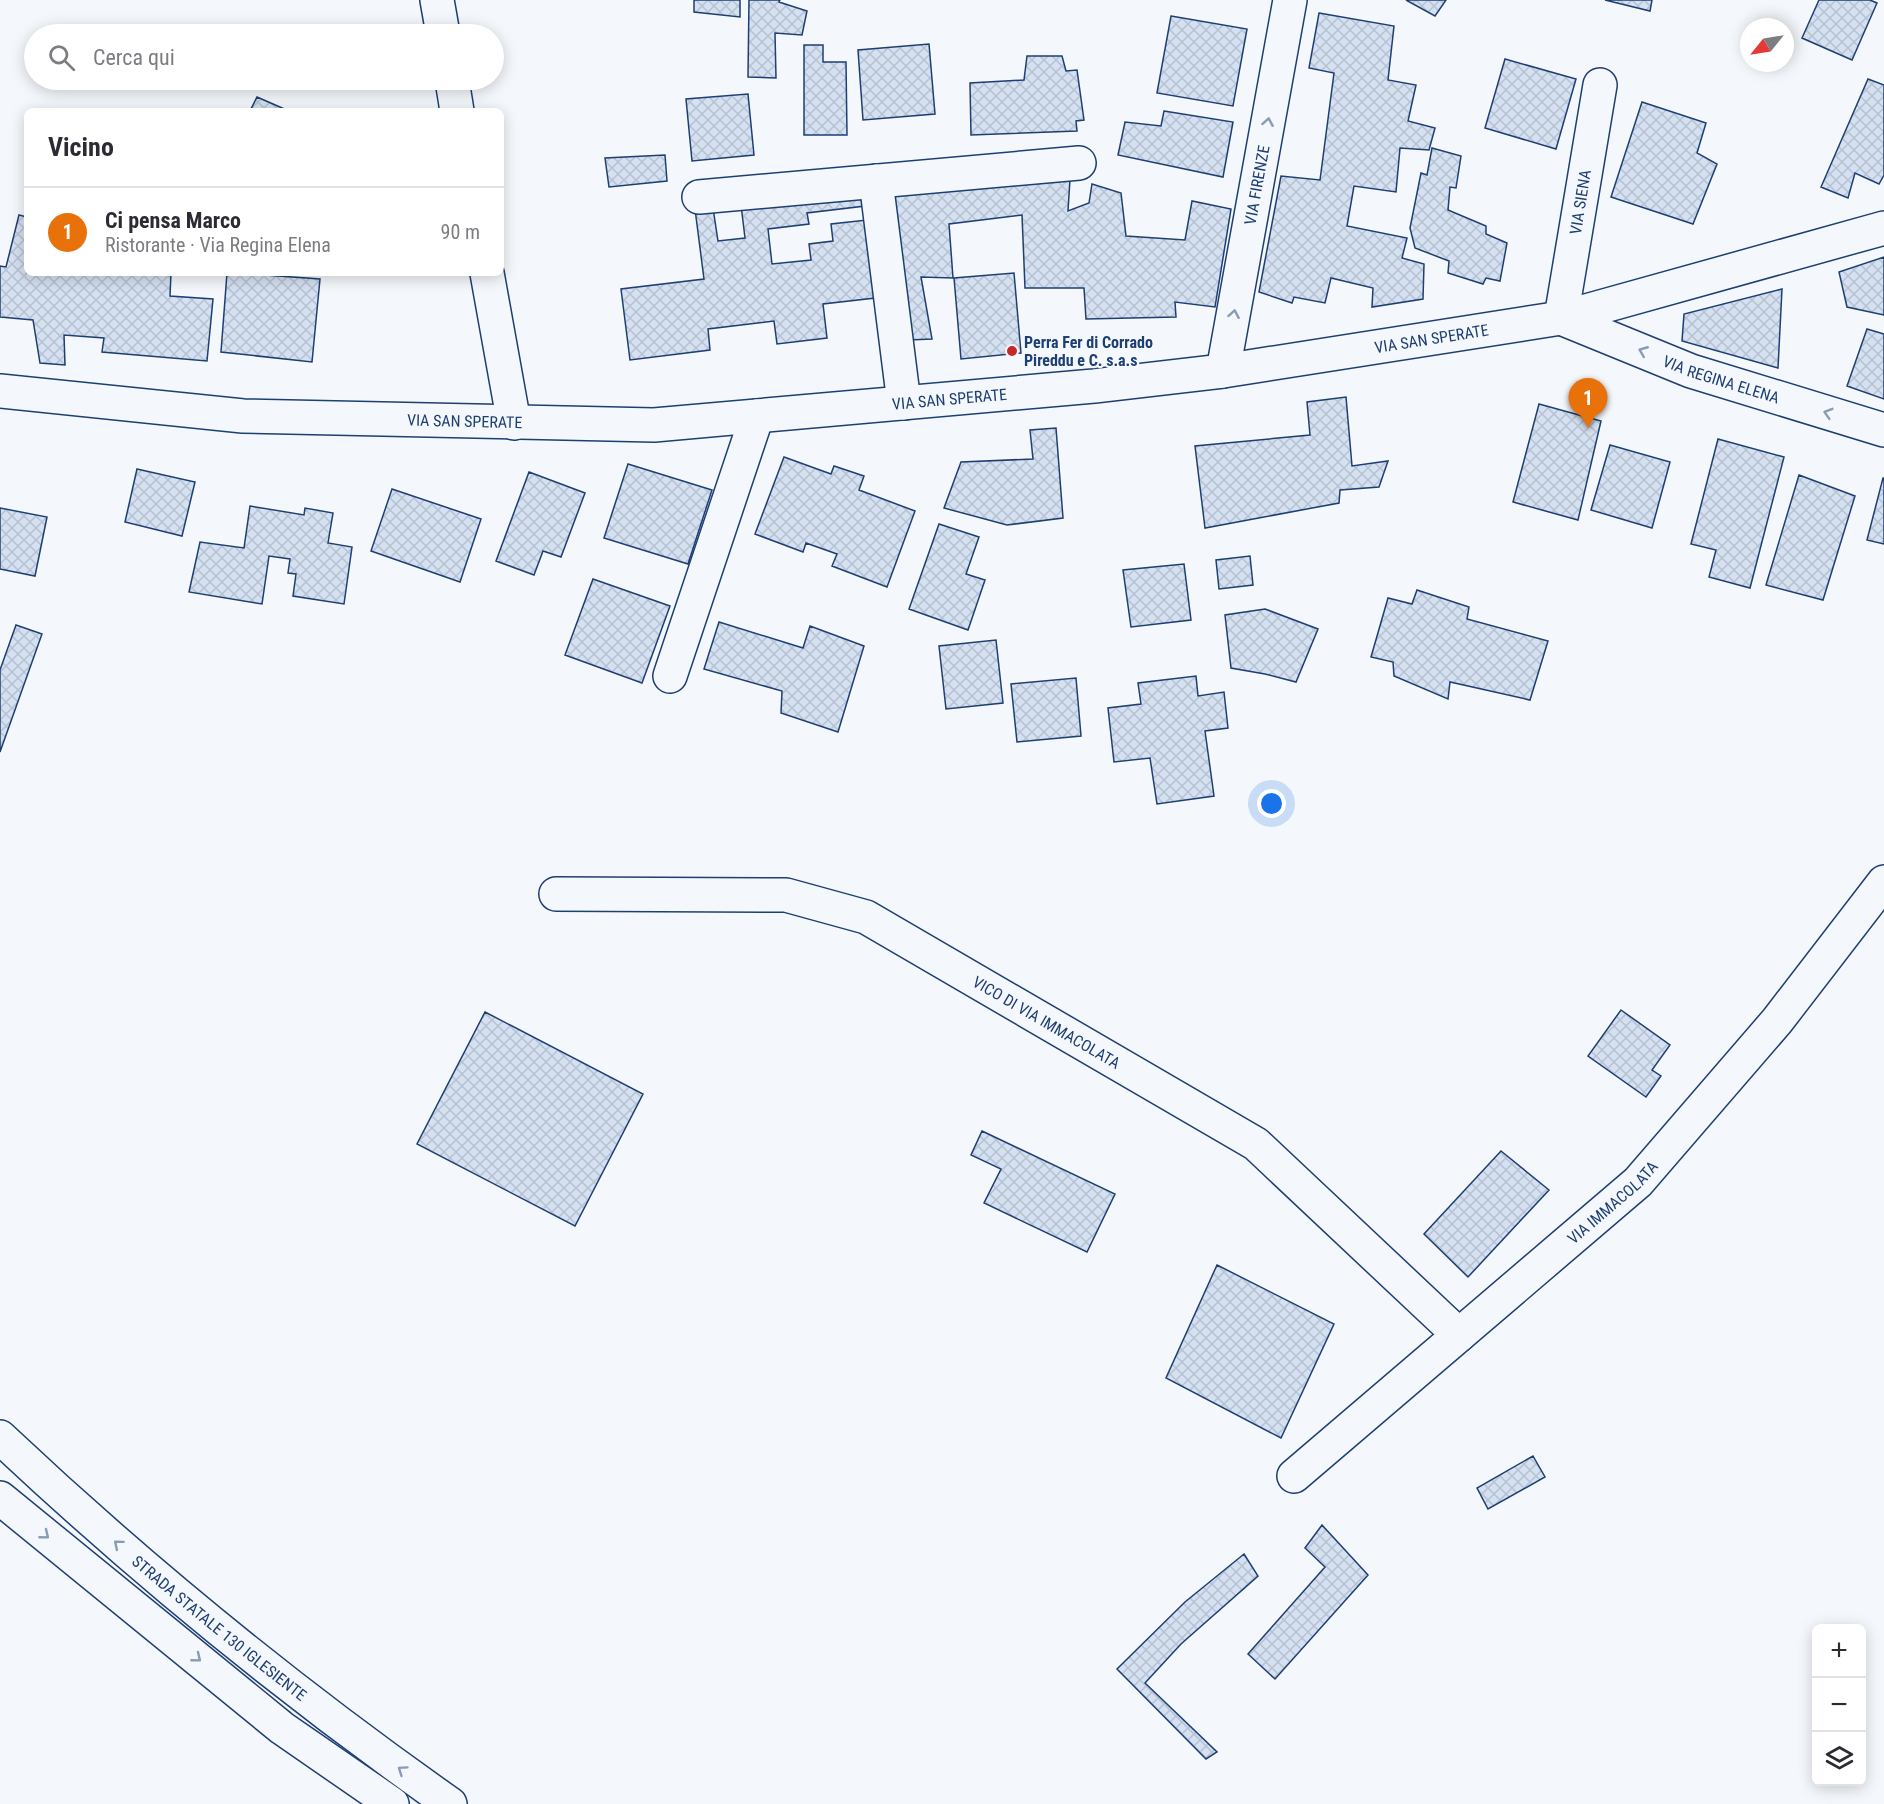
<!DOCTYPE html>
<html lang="it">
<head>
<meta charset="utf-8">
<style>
  body { margin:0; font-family:"Roboto Condensed",sans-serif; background:#f7f7f7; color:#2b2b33 }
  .controls { position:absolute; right:18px; bottom:18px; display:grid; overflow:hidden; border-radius:9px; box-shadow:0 3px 15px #0003 }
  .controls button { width:54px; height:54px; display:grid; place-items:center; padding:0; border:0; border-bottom:2px solid #e1e1e2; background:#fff; color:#2b2b33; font:30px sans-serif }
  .compass { position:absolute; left:1740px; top:18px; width:54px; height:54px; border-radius:50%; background:#fff; box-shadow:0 3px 15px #0003; rotate:240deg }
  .you { position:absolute; left:1272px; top:804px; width:21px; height:21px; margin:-15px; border:4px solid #fff; border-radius:50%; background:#1a73e8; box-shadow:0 0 0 9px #1a73e833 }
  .badge { display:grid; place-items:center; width:39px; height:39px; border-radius:50%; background:#1a73e8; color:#fff; font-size:20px; font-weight:700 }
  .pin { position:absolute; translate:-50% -50px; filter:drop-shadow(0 2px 3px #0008) }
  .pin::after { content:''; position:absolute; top:32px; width:21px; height:18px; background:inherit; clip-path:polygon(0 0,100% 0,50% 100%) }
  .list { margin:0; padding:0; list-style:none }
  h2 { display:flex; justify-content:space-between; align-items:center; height:78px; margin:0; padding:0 24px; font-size:26px }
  h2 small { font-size:20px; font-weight:400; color:#7c7c81 }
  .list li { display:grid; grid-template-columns:39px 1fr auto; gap:18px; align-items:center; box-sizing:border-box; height:90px; padding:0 24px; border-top:2px solid #e1e1e2 }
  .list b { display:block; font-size:22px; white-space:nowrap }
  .list p { margin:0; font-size:20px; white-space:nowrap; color:#7c7c81 }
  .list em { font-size:20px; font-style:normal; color:#7c7c81 }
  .icon { flex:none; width:33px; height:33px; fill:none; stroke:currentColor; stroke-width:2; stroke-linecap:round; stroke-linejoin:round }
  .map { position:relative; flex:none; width:1884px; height:1804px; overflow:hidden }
  .search { position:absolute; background:#fff; box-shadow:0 3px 15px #0003; left:24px; top:24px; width:480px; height:66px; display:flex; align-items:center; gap:15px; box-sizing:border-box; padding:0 21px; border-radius:33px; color:#7c7c81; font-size:22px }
  .panel { position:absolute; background:#fff; box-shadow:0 3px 15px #0003; left:24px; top:108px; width:480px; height:168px; border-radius:9px }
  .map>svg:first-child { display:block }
  .building { fill:url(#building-cross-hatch); stroke:#1d3f73; stroke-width:1.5 }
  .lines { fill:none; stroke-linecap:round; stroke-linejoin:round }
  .street-casing { stroke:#1d3f73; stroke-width:36 }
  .secondary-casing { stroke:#1d3f73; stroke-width:36 }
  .primary-casing { stroke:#1d3f73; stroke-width:36 }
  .street { stroke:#f4f7fb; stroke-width:33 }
  .secondary { stroke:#f4f7fb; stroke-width:33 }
  .primary { stroke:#f4f7fb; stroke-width:33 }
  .oneway { stroke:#889bb7 }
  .poi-dot { fill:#c62828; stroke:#f4f7fb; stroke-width:2 }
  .labels { text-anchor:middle; stroke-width:4.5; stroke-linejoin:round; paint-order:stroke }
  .street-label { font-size:16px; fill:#1d3f73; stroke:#f4f7fb }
  .poi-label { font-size:16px; font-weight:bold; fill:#1d3f73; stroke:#f4f7fb; text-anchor:start }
</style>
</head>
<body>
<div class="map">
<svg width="1884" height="1804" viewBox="0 0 1884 1804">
  <defs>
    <pattern id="building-cross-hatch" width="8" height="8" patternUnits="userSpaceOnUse" patternTransform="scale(1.5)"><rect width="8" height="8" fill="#d5e0f0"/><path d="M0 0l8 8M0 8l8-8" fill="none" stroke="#b6c1d1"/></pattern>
  </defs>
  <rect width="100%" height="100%" fill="#f4f7fb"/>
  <path class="building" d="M 694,0 L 740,0 L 740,17 L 694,12 Z
    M 749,0 L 780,0 L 779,2 L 807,11 L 802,35 L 775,33 L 776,78 L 748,77 Z
    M 1406,0 L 1446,0 L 1435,16 Z
    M 1605,0 L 1652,0 L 1650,11 Z
    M 1819,0 L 1870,0 L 1877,3 L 1852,60 L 1802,38 Z
    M 1319,13 L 1394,26 L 1388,80 L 1416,85 L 1408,121 L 1435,128 L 1429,150 L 1400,148 L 1396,192 L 1354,186 L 1347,226 L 1407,238 L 1402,258 L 1424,264 L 1423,299 L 1372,307 L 1373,288 L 1331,278 L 1325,303 L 1294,297 L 1292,303 L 1259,292 L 1281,176 L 1320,180 L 1334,73 L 1309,68 Z
    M 1171,16 L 1247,29 L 1233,106 L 1157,93 Z
    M 929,44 L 935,114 L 863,120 L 858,50 Z
    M 804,45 L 823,45 L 823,62 L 846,62 L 847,135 L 804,135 Z
    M 1027,56 L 1062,56 L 1066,71 L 1077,70 L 1084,120 L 1076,121 L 1077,131 L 971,135 L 970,83 L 1024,80 Z
    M 1505,59 L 1576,79 L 1556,149 L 1485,128 Z
    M 1868,79 L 1884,85 L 1884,175 L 1879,184 L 1855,173 L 1848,198 L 1821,187 Z
    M 748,94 L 754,155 L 692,161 L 686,99 Z
    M 257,97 L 289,111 L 250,111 Z
    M 1642,102 L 1706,123 L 1697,153 L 1717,164 L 1693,224 L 1611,197 Z
    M 1164,111 L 1233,122 L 1223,177 L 1118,155 L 1125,122 L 1161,126 Z
    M 1432,148 L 1461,156 L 1456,188 L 1450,187 L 1448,210 L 1486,226 L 1486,234 L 1507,243 L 1500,281 L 1486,278 L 1483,284 L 1448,273 L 1449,261 L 1415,248 L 1410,228 L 1421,173 L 1427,175 Z
    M 665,155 L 667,181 L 609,187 L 605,158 Z
    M 1070,179 L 1068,211 L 1089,203 L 1092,184 L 1121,193 L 1126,236 L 1185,240 L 1192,201 L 1231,209 L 1215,307 L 1175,302 L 1176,317 L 1086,319 L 1084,288 L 1025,288 L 1022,215 L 949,224 L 953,278 L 921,277 L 932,339 L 909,340 L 888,192 Z
    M 863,194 L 865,206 L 807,213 L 809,224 L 768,229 L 772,264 L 811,260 L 809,244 L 833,241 L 831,224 L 867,220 L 875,298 L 823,304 L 827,338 L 777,344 L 774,321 L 708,329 L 710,350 L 630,360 L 621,289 L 704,279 L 695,209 L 713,208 L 718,241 L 745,238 L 741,205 Z
    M 19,215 L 27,217 L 27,273 L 171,273 L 170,296 L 213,299 L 207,361 L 102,352 L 104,338 L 64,335 L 65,365 L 40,363 L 33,320 L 0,317 L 0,266 L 6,267 Z
    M 1884,257 L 1884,315 L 1847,307 L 1839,272 Z
    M 227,273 L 252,273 L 252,274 L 320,279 L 312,362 L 221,352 Z
    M 1014,273 L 1021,353 L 961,359 L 954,278 Z
    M 1782,289 L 1778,368 L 1682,341 L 1684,314 Z
    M 1867,329 L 1884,334 L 1884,399 L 1847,386 Z
    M 1346,397 L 1352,466 L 1388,461 L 1379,487 L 1340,490 L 1339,503 L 1205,528 L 1195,446 L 1310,435 L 1307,402 Z
    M 1539,404 L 1601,421 L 1578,520 L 1513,502 Z
    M 1056,428 L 1063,518 L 1007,525 L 944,508 L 961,462 L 1033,459 L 1030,430 Z
    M 1718,439 L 1784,457 L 1750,588 L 1709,577 L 1716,550 L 1691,544 Z
    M 1610,445 L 1670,462 L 1652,528 L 1591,510 Z
    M 784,457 L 831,474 L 834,466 L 864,476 L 859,490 L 915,511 L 887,587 L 832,566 L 837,554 L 806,543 L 803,552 L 755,534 Z
    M 628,464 L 712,490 L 688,564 L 604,538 Z
    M 137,469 L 195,482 L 182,536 L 125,522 Z
    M 529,472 L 585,493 L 561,557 L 543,551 L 534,575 L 496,561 Z
    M 1799,475 L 1855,496 L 1823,600 L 1766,585 Z
    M 1883,478 L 1884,478 L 1884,544 L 1867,540 Z
    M 392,489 L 481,519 L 460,582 L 371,551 Z
    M 250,506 L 304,515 L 305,508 L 333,513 L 328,543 L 352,547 L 344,604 L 293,596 L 296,574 L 288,573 L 290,559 L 269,556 L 262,604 L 189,592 L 200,542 L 244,548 Z
    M 0,508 L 47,517 L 35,576 L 0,569 Z
    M 939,524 L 979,537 L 966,574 L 985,580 L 968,630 L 909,609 Z
    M 1250,556 L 1253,585 L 1219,589 L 1216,560 Z
    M 1184,564 L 1191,620 L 1131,627 L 1123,570 Z
    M 593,579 L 670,606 L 642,683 L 565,655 Z
    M 1417,590 L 1469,607 L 1467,619 L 1548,641 L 1530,700 L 1450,682 L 1448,699 L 1394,676 L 1393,662 L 1371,657 L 1388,598 L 1412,604 Z
    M 1265,609 L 1318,629 L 1296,682 L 1265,674 L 1231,668 L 1225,615 Z
    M 719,622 L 803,648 L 810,626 L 864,646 L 838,732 L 781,713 L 782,691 L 704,669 Z
    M 16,625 L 42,634 L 0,752 L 0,670 Z
    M 996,640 L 1003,703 L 946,709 L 939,646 Z
    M 1196,676 L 1198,696 L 1224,692 L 1228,728 L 1205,731 L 1214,796 L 1157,804 L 1150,758 L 1114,762 L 1108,708 L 1141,704 L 1138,683 Z
    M 1076,678 L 1081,736 L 1017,742 L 1011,684 Z
    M 1621,1010 L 1670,1045 L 1652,1070 L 1661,1076 L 1646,1097 L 1588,1056 Z
    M 485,1012 L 643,1094 L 575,1226 L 417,1144 Z
    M 982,1131 L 1115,1194 L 1087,1252 L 984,1203 L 1001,1169 L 971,1155 Z
    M 1501,1151 L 1549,1190 L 1468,1277 L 1424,1234 Z
    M 1217,1265 L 1334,1324 L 1281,1438 L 1166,1378 Z
    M 1533,1456 L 1545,1477 L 1488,1509 L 1477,1488 Z
    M 1322,1525 L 1368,1575 L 1275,1679 L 1248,1654 L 1325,1567 L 1305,1548 Z
    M 1244,1554 L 1258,1576 L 1181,1644 L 1145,1683 L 1217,1752 L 1206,1759 L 1117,1669 L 1185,1602 Z"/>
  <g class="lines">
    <g class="street-casing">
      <g id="street">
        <path d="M 437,0 L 443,34"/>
        <path d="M 452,80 L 457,111"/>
        <path id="s1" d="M 1600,85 L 1561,318 L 1691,371 L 1884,430"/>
        <path d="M 876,181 L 904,403"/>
        <path d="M 699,197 L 1079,163"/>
        <path d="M 487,273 L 514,423"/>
        <path id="s2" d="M 1223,371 L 1290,0"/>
        <path d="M 670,676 L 757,416"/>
        <path id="s3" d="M 556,894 L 786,895 L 866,917 L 1256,1144 L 1459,1335"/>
        <path id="s4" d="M 1294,1476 L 1638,1182 L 1777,1021 L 1884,882"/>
      </g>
    </g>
    <g class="secondary-casing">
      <g id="secondary">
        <path id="s5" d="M 0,391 L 243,416 L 654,425 L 1094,386 L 1223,371 L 1561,318 L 1884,228"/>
      </g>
    </g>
    <g class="primary-casing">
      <g id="primary">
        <path id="s6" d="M 0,1437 C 141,1570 291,1692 450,1804"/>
        <path d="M 0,1498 L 282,1728 L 392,1804"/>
      </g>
    </g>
    <use href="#street" class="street"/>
    <use href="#secondary" class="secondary"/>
    <use href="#primary" class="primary"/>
  </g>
  <defs><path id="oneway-chevron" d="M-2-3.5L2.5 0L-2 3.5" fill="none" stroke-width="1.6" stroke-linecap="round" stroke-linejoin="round" transform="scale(1.5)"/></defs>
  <g class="oneway">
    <use href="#oneway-chevron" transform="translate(1268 122) rotate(-80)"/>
    <use href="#oneway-chevron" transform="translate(1234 314) rotate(-80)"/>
    <use href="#oneway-chevron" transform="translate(1643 351) rotate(-158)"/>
    <use href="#oneway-chevron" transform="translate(1828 413) rotate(-163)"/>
    <use href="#oneway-chevron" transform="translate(45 1535) rotate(39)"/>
    <use href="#oneway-chevron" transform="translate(118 1544) rotate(-140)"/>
    <use href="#oneway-chevron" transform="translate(197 1658) rotate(39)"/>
    <use href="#oneway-chevron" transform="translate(402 1770) rotate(-145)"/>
  </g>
  <circle class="poi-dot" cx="1012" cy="351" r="6"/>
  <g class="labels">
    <g class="street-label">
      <text dy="6" stroke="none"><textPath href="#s2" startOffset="189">VIA FIRENZE</textPath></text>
      <text transform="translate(1580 202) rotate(-81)" y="6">VIA SIENA</text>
      <text dy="6" stroke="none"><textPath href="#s5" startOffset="1438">VIA SAN SPERATE</textPath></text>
      <text dy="6" stroke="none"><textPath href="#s1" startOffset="408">VIA REGINA ELENA</textPath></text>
      <text dy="6" stroke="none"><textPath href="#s5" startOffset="952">VIA SAN SPERATE</textPath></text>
      <text dy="6" stroke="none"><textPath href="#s5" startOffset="466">VIA SAN SPERATE</textPath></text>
      <text dy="6" stroke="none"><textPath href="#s3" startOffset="522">VICO DI VIA IMMACOLATA</textPath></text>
      <text dy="6" stroke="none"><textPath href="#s4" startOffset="420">VIA IMMACOLATA</textPath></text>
      <text dy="6" stroke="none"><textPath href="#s6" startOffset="291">STRADA STATALE 130 IGLESIENTE</textPath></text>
    </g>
    <g class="poi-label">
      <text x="1024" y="348">Perra Fer di Corrado<tspan x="1024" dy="18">Pireddu e C. s.a.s</tspan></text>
    </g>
  </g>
</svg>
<div class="controls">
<button>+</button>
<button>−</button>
<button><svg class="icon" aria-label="layers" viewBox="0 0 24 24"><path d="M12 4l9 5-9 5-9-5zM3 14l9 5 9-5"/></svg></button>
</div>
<svg class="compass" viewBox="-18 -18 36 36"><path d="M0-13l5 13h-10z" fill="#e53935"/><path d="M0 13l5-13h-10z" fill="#7c7c81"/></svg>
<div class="you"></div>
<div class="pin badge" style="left:1588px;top:428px;background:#e8710a">1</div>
<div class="search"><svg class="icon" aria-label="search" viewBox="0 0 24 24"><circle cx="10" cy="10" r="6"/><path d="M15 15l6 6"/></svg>Cerca qui</div>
<section class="panel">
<h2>Vicino<small></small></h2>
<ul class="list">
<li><span class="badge" style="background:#e8710a">1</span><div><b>Ci pensa Marco</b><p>Ristorante · Via Regina Elena</p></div><em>90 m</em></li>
</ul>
</section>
</div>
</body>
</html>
